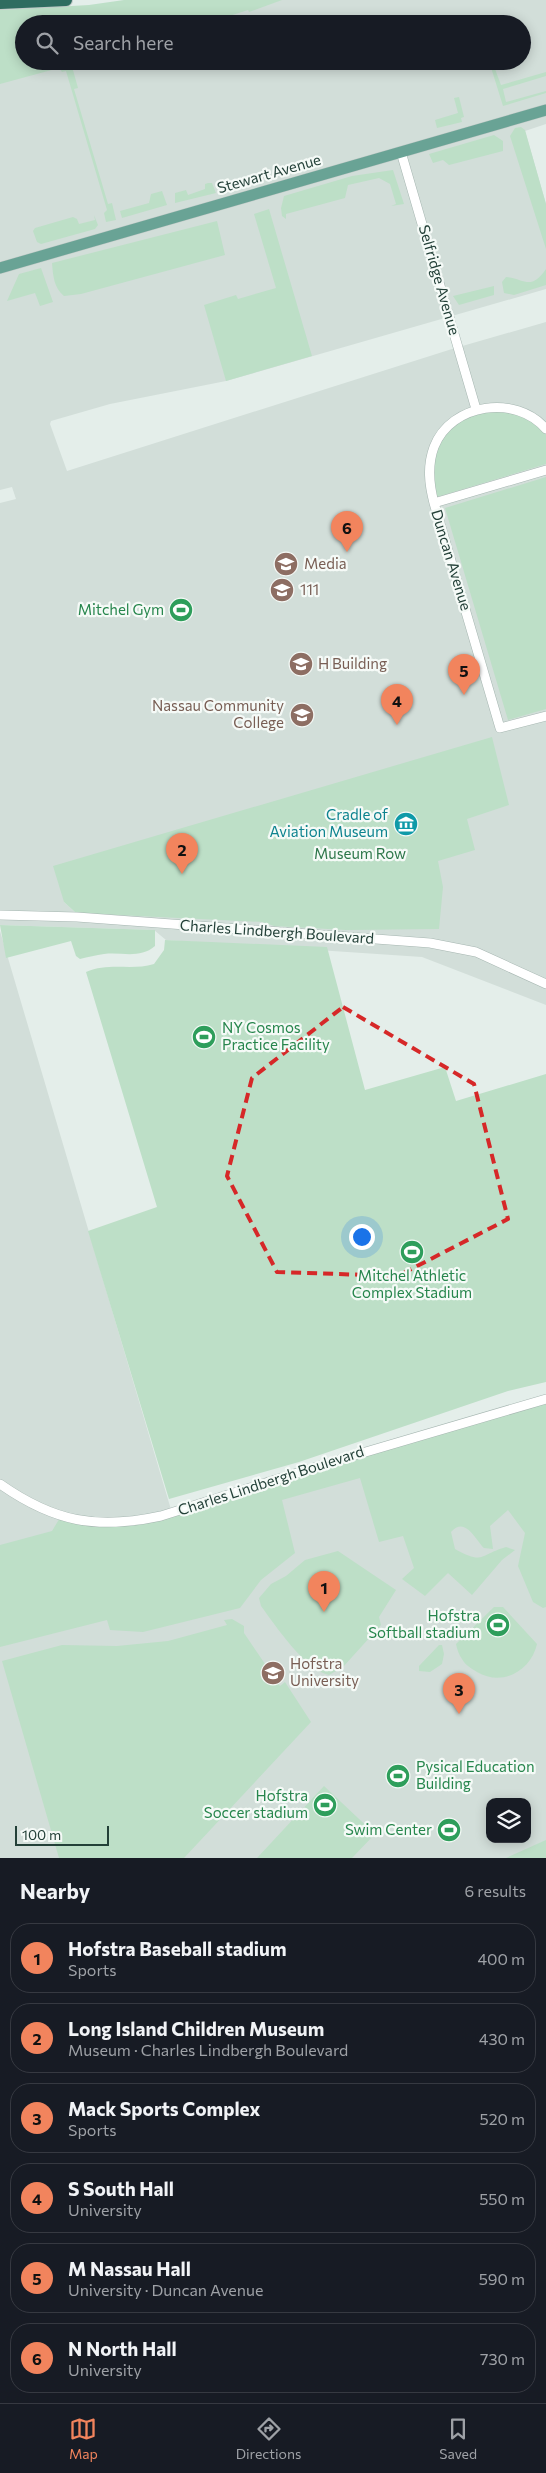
<!DOCTYPE html>
<html lang="en">
<head>
<meta charset="utf-8">
<style>
  body { margin:0; font-family:Commissioner,sans-serif; background:#20242c; color:#f1f3f6 }
  .controls { position:absolute; right:15px; bottom:15px; display:grid; overflow:hidden; border-radius:10px; box-shadow:0 2px 12px #0003 }
  .controls button { width:45px; height:45px; display:grid; place-items:center; padding:0; border:0; border-bottom:1px solid #363941; background:#171b24; color:#f1f3f6; font:25px sans-serif }
  .scale { position:absolute; left:15px; bottom:12px; width:94px; box-sizing:border-box; padding-left:5px; border:2px solid #234038; border-top:0; font-size:14px; line-height:18px; white-space:nowrap; color:#234038; -webkit-text-stroke:4px #f5faf7; paint-order:stroke }
  .you { position:absolute; left:361px; top:1236px; width:18px; height:18px; margin:-12px; border:4px solid #fff; border-radius:50%; background:#1a73e8; box-shadow:0 0 0 8px #1a73e833 }
  .badge { display:grid; place-items:center; width:32px; height:32px; border-radius:50%; background:#f2845d; color:#111; font-size:16px; font-weight:700 }
  .pin { position:absolute; translate:-50% -41px; filter:drop-shadow(0 1px 2px #0008) }
  .pin::after { content:''; position:absolute; top:26px; width:18px; height:15px; background:inherit; clip-path:polygon(0 0,100% 0,50% 100%) }
  .list { margin:0; padding:0; list-style:none }
  h2 { display:flex; justify-content:space-between; align-items:center; height:65px; margin:0; padding:0 20px; font-size:21px }
  h2 small { font-size:16px; font-weight:400; color:#9ea1a6 }
  .list li { display:grid; grid-template-columns:32px 1fr auto; gap:15px; align-items:center; box-sizing:border-box; height:70px; margin:0 10px 10px; padding:0 10px; border:1px solid #363941; border-radius:20px }
  .list b { display:block; font-size:19px; white-space:nowrap }
  .list p { margin:0; font-size:16px; white-space:nowrap; color:#9ea1a6 }
  .list em { font-size:16px; font-style:normal; color:#9ea1a6 }
  .icon { flex:none; width:28px; height:28px; fill:none; stroke:currentColor; stroke-width:2; stroke-linecap:round; stroke-linejoin:round }
  .map { position:relative; flex:none; width:546px; height:1858px; overflow:hidden }
  .search { position:absolute; background:#171b24; box-shadow:0 2px 12px #0003; left:15px; right:15px; top:15px; height:55px; display:flex; align-items:center; gap:12px; box-sizing:border-box; padding:0 18px; border-radius:28px; color:#9ea1a6; font-size:19px }
  .sheet { height:545px; background:#171b24 }
  nav { display:flex; justify-content:space-around; align-items:center; box-sizing:border-box; height:70px; border-top:1px solid #363941; background:#171b24; font-size:14px; color:#9ea1a6 }
  nav a { display:grid; justify-items:center; gap:2px }
  nav .on { color:#f2845d }
  .map>svg:first-child { display:block }
  .built { fill:#d2ded9; fill-rule:evenodd }
  .green { fill:#bddfc7 }
  .lines { fill:none; stroke-linecap:round; stroke-linejoin:round }
  .minor-casing { stroke:#a6b6b1; stroke-width:10 }
  .major-casing { stroke:#c1cac7; stroke-width:12 }
  .highway-casing { stroke:#c1cac7; stroke-width:14 }
  .minor { stroke:#fff; stroke-width:9 }
  .major { stroke:#69a395; stroke-width:11 }
  .highway { stroke:#2f6c60; stroke-width:12 }
  .marked { fill:none; stroke:#d62828; stroke-width:4; stroke-dasharray:10 6; stroke-linejoin:round }
  .labels { text-anchor:middle; stroke-width:4.5; stroke-linejoin:round; paint-order:stroke }
  .street-label { font-size:15px; fill:#234038; stroke:#f5faf7 }
  .education-label { font-size:15px; fill:#785e54; stroke:#f5faf7; text-anchor:start }
  .leisure-label { font-size:15px; fill:#27864d; stroke:#f5faf7; text-anchor:end }
  .culture-label { font-size:15px; fill:#0d838f; stroke:#f5faf7; text-anchor:end }
  .park-label { font-size:15px; fill:#2d774a; stroke:#f5faf7 }
</style>
</head>
<body>
<div class="map">
<svg width="546" height="1858" viewBox="0 0 546 1858">
  <rect width="100%" height="100%" fill="#e4eeea"/>
  <path class="built" d="M 271,0 L 546,0 L 546,124 L 525,131 L 546,204 L 546,289 L 226,381 L 110,404 L 51,421 L 50,424 L 67,471 L 452,349 L 546,322 L 546,1005 L 422,957 L 166,940 L 154,930 L 0,925 L 0,503 L 16,499 L 12,487 L 0,490 L 0,83 L 72,61 L 522,61 L 522,24 L 201,24 ZM 95,854 L 76,913 L 64,902 Z
    M 0,931 L 172,1513 L 546,1399 L 546,1858 L 0,1858 ZM 490,1802 L 527,1802 L 527,1839 L 490,1839 Z"/>
  <path class="green" d="M 124,0 L 282,0 L 249,12 L 248,10 L 205,24 L 196,24 L 197,20 L 194,16 L 189,16 L 154,24 L 24,24 L 24,61 L 79,61 L 71,63 L 78,88 L 74,89 L 108,204 L 112,203 L 116,220 L 106,222 L 104,213 L 107,210 L 66,71 L 62,72 L 59,68 L 0,84 L 0,10 L 89,5 Z
    M 489,61 L 492,61 L 501,85 L 546,72 L 546,76 L 503,89 L 506,102 L 546,91 L 546,93 L 503,106 Z
    M 459,97 L 464,117 L 461,118 L 462,122 L 437,128 L 435,120 L 458,113 L 454,98 Z
    M 521,127 L 525,130 L 546,204 L 546,249 L 510,136 L 515,128 Z
    M 494,135 L 503,141 L 503,151 L 449,165 L 443,160 L 433,163 L 429,154 Z
    M 393,170 L 404,204 L 391,206 L 396,204 L 390,184 L 379,178 L 348,185 L 345,198 L 286,214 L 286,219 L 282,216 L 281,208 L 284,196 L 352,176 Z
    M 208,183 L 212,183 L 216,193 L 175,203 L 175,193 L 186,190 L 188,195 L 205,189 L 205,184 Z
    M 162,191 L 167,205 L 122,218 L 120,211 L 149,203 L 151,194 Z
    M 269,209 L 312,356 L 226,381 L 204,305 L 236,295 L 238,299 L 276,288 L 254,214 Z
    M 94,215 L 98,225 L 95,229 L 41,244 L 37,242 L 33,231 L 35,228 L 73,217 L 77,219 L 79,224 L 95,220 Z
    M 217,221 L 225,255 L 81,294 L 64,296 C 54,288 53,276 52,263 Z
    M 41,268 L 53,302 L 40,306 L 35,293 L 7,301 L 19,274 Z
    M 546,269 L 546,285 L 514,295 L 504,293 L 502,282 L 506,277 C 525,279 531,291 546,269 Z
    M 494,286 L 494,295 L 459,305 L 453,296 Z
    M 497,410 C 518,413 531,419 546,434 L 546,464 L 437,497 C 424,450 449,414 497,410 Z
    M 546,477 L 546,709 L 508,720 L 445,508 Z
    M 492,737 L 509,805 L 467,819 L 475,850 L 438,861 L 443,887 L 439,929 L 346,930 L 274,926 L 262,922 L 76,913 L 64,902 L 53,866 Z
    M 0,925 L 155,930 L 155,946 C 140,959 123,952 104,954 C 96,955 88,957 80,959 L 76,956 L 71,941 L 6,958 Z
    M 165,940 L 327,947 L 365,1090 L 445,1067 L 456,1101 L 546,1074 L 546,1382 L 508,1391 L 299,1462 L 169,1499 L 88,1231 L 157,1207 L 86,972 C 109,962 132,971 154,964 L 164,950 Z
    M 546,1399 L 546,1607 L 543,1608 L 533,1602 L 518,1566 L 525,1533 L 508,1510 L 490,1526 L 493,1549 L 484,1548 C 475,1539 465,1516 451,1532 L 455,1549 C 484,1565 479,1555 506,1547 L 515,1550 L 502,1560 L 472,1595 L 448,1573 L 425,1596 L 402,1579 L 414,1568 L 403,1536 L 379,1542 L 360,1478 L 282,1500 L 295,1553 L 261,1580 L 240,1608 L 143,1632 L 110,1630 L 107,1620 L 0,1647 L 0,1545 L 52,1531 L 61,1516 L 133,1522 Z
    M 338,1551 L 396,1590 L 379,1617 L 381,1625 L 343,1667 L 329,1675 C 305,1670 275,1625 261,1606 L 259,1598 L 271,1584 L 286,1576 L 305,1560 Z
    M 494,1607 L 503,1607 L 537,1644 C 531,1671 502,1687 477,1672 C 471,1668 465,1665 462,1659 C 459,1655 457,1649 456,1644 Z
    M 232,1619 L 244,1626 L 244,1633 L 280,1686 L 285,1682 L 311,1722 L 184,1858 L 59,1858 L 2,1661 L 62,1645 L 117,1646 L 168,1641 L 227,1625 L 224,1620 Z
    M 439,1645 L 442,1645 L 444,1654 L 442,1664 L 430,1672 L 419,1671 L 419,1666 Z
    M 324,1786 L 375,1834 L 352,1858 L 257,1858 Z
    M 546,1840 L 546,1858 L 506,1858 Z"/>
  <g class="lines">
    <g class="minor-casing">
      <path id="minor" d="M 401,152 L 476,409
        M 546,429 C 516,394 451,403 434,447 C 427,466 429,484 434,503 L 500,728 L 546,716
        M 434,503 L 546,470
        M 0,915 L 77,917 L 430,943 L 476,952 L 546,984
        M 0,1484 C 54,1522 97,1530 161,1516 L 335,1461 L 546,1399"/>
    </g>
    <g class="major-casing">
      <path id="major" d="M 0,268 L 546,110"/>
    </g>
    <g class="highway-casing">
      <path id="highway" d="M 0,3 L 66,0"/>
    </g>
    <use href="#minor" class="minor"/>
    <use href="#major" class="major"/>
    <use href="#highway" class="highway"/>
  </g>
  <path class="marked" d="M 343,1007 L 474,1084 L 508,1219 L 398,1276 L 277,1272 L 227,1176 L 252,1078 Z"/>
  <defs>
    <g id="university-disc" transform="scale(1.25)"><circle r="9.5" fill="#8d6e63" stroke="#f5faf7"/><path d="M0-5L7-2L0 1L-7-2ZM-4 1L0 2.5L4 1V4Q0 6-4 4Z" fill="#fff"/></g>
    <g id="stadium-disc" transform="scale(1.25)"><circle r="9.5" fill="#2e9e5b" stroke="#f5faf7"/><path d="M0-5a6.5 5 0 1 0 0 10a6.5 5 0 1 0 0-10ZM-3.5-1.8h7v3.6h-7Z" fill="#fff"/></g>
    <g id="museum-disc" transform="scale(1.25)"><circle r="9.5" fill="#0f9aa8" stroke="#f5faf7"/><path d="M0-6L6-3V-2H-6V-3ZM-5-1h2V3h-2ZM-1-1h2V3h-2ZM3-1h2V3H3ZM-6 4H6V6H-6Z" fill="#fff"/></g>
  </defs>
  <g fill-rule="evenodd">
    <use href="#university-disc" x="286" y="564"/>
    <use href="#university-disc" x="282" y="590"/>
    <use href="#stadium-disc" x="181" y="610"/>
    <use href="#university-disc" x="301" y="664"/>
    <use href="#university-disc" x="302" y="715"/>
    <use href="#museum-disc" x="406" y="824"/>
    <use href="#stadium-disc" x="204" y="1037"/>
    <use href="#stadium-disc" x="412" y="1252"/>
    <use href="#stadium-disc" x="498" y="1625"/>
    <use href="#university-disc" x="273" y="1673"/>
    <use href="#stadium-disc" x="398" y="1776"/>
    <use href="#stadium-disc" x="325" y="1805"/>
    <use href="#stadium-disc" x="449" y="1830"/>
  </g>
  <g class="labels">
    <g class="street-label">
      <text transform="translate(269 174) rotate(-16)" y="5">Stewart Avenue</text>
      <text transform="translate(439 280) rotate(74)" y="5">Selfridge Avenue</text>
      <text transform="translate(451 560) rotate(73)" y="5">Duncan Avenue</text>
      <text transform="translate(277 932) rotate(4)" y="5">Charles Lindbergh Boulevard</text>
      <text transform="translate(271 1481) rotate(-18)" y="5">Charles Lindbergh Boulevard</text>
    </g>
    <g class="education-label">
      <text x="304" y="569">Media</text>
      <text x="300" y="595">111</text>
      <text x="318" y="669">H Building</text>
      <text x="284" y="711" text-anchor="end">Nassau Community<tspan x="284" dy="17">College</tspan></text>
      <text x="290" y="1669">Hofstra<tspan x="290" dy="17">University</tspan></text>
    </g>
    <g class="leisure-label">
      <text x="164" y="615">Mitchel Gym</text>
      <text x="222" y="1033" text-anchor="start">NY Cosmos<tspan x="222" dy="17">Practice Facility</tspan></text>
      <text x="412" y="1281" text-anchor="middle">Mitchel Athletic<tspan x="412" dy="17">Complex Stadium</tspan></text>
      <text x="480" y="1621">Hofstra<tspan x="480" dy="17">Softball stadium</tspan></text>
      <text x="416" y="1772" text-anchor="start">Pysical Education<tspan x="416" dy="17">Building</tspan></text>
      <text x="308" y="1801">Hofstra<tspan x="308" dy="17">Soccer stadium</tspan></text>
      <text x="432" y="1835">Swim Center</text>
    </g>
    <g class="culture-label">
      <text x="388" y="820">Cradle of<tspan x="388" dy="17">Aviation Museum</tspan></text>
    </g>
    <g class="park-label">
      <text x="360" y="859">Museum Row</text>
    </g>
  </g>
</svg>
<div class="controls">
<button><svg class="icon" aria-label="layers" viewBox="0 0 24 24"><path d="M12 4l9 5-9 5-9-5zM3 14l9 5 9-5"/></svg></button>
</div>
<div class="scale">100 m</div>
<div class="you"></div>
<div class="pin badge" style="left:324px;top:1612px">1</div>
<div class="pin badge" style="left:182px;top:874px">2</div>
<div class="pin badge" style="left:459px;top:1714px">3</div>
<div class="pin badge" style="left:397px;top:725px">4</div>
<div class="pin badge" style="left:464px;top:695px">5</div>
<div class="pin badge" style="left:347px;top:552px">6</div>
<div class="search"><svg class="icon" aria-label="search" viewBox="0 0 24 24"><circle cx="10" cy="10" r="6"/><path d="M15 15l6 6"/></svg>Search here</div>
</div>
<section class="sheet">
<h2>Nearby<small>6 results</small></h2>
<ul class="list">
<li><span class="badge">1</span><div><b>Hofstra Baseball stadium</b><p>Sports</p></div><em>400 m</em></li>
<li><span class="badge">2</span><div><b>Long Island Children Museum</b><p>Museum · Charles Lindbergh Boulevard</p></div><em>430 m</em></li>
<li><span class="badge">3</span><div><b>Mack Sports Complex</b><p>Sports</p></div><em>520 m</em></li>
<li><span class="badge">4</span><div><b>S South Hall</b><p>University</p></div><em>550 m</em></li>
<li><span class="badge">5</span><div><b>M Nassau Hall</b><p>University · Duncan Avenue</p></div><em>590 m</em></li>
<li><span class="badge">6</span><div><b>N North Hall</b><p>University</p></div><em>730 m</em></li>
</ul>
</section>
<nav>
<a class="on"><svg class="icon" aria-label="map" viewBox="0 0 24 24"><path d="M3 6l6-2 6 2 6-2v14l-6 2-6-2-6 2zM9 4v14M15 6v14"/></svg>Map</a>
<a><svg class="icon" aria-label="directions" viewBox="0 0 24 24"><path d="M12 3l9 9-9 9-9-9zM9 14v-3h6M13 9l2 2-2 2"/></svg>Directions</a>
<a><svg class="icon" aria-label="saved" viewBox="0 0 24 24"><path d="M7 4h10v16l-5-4-5 4z"/></svg>Saved</a>
</nav>
</body>
</html>
